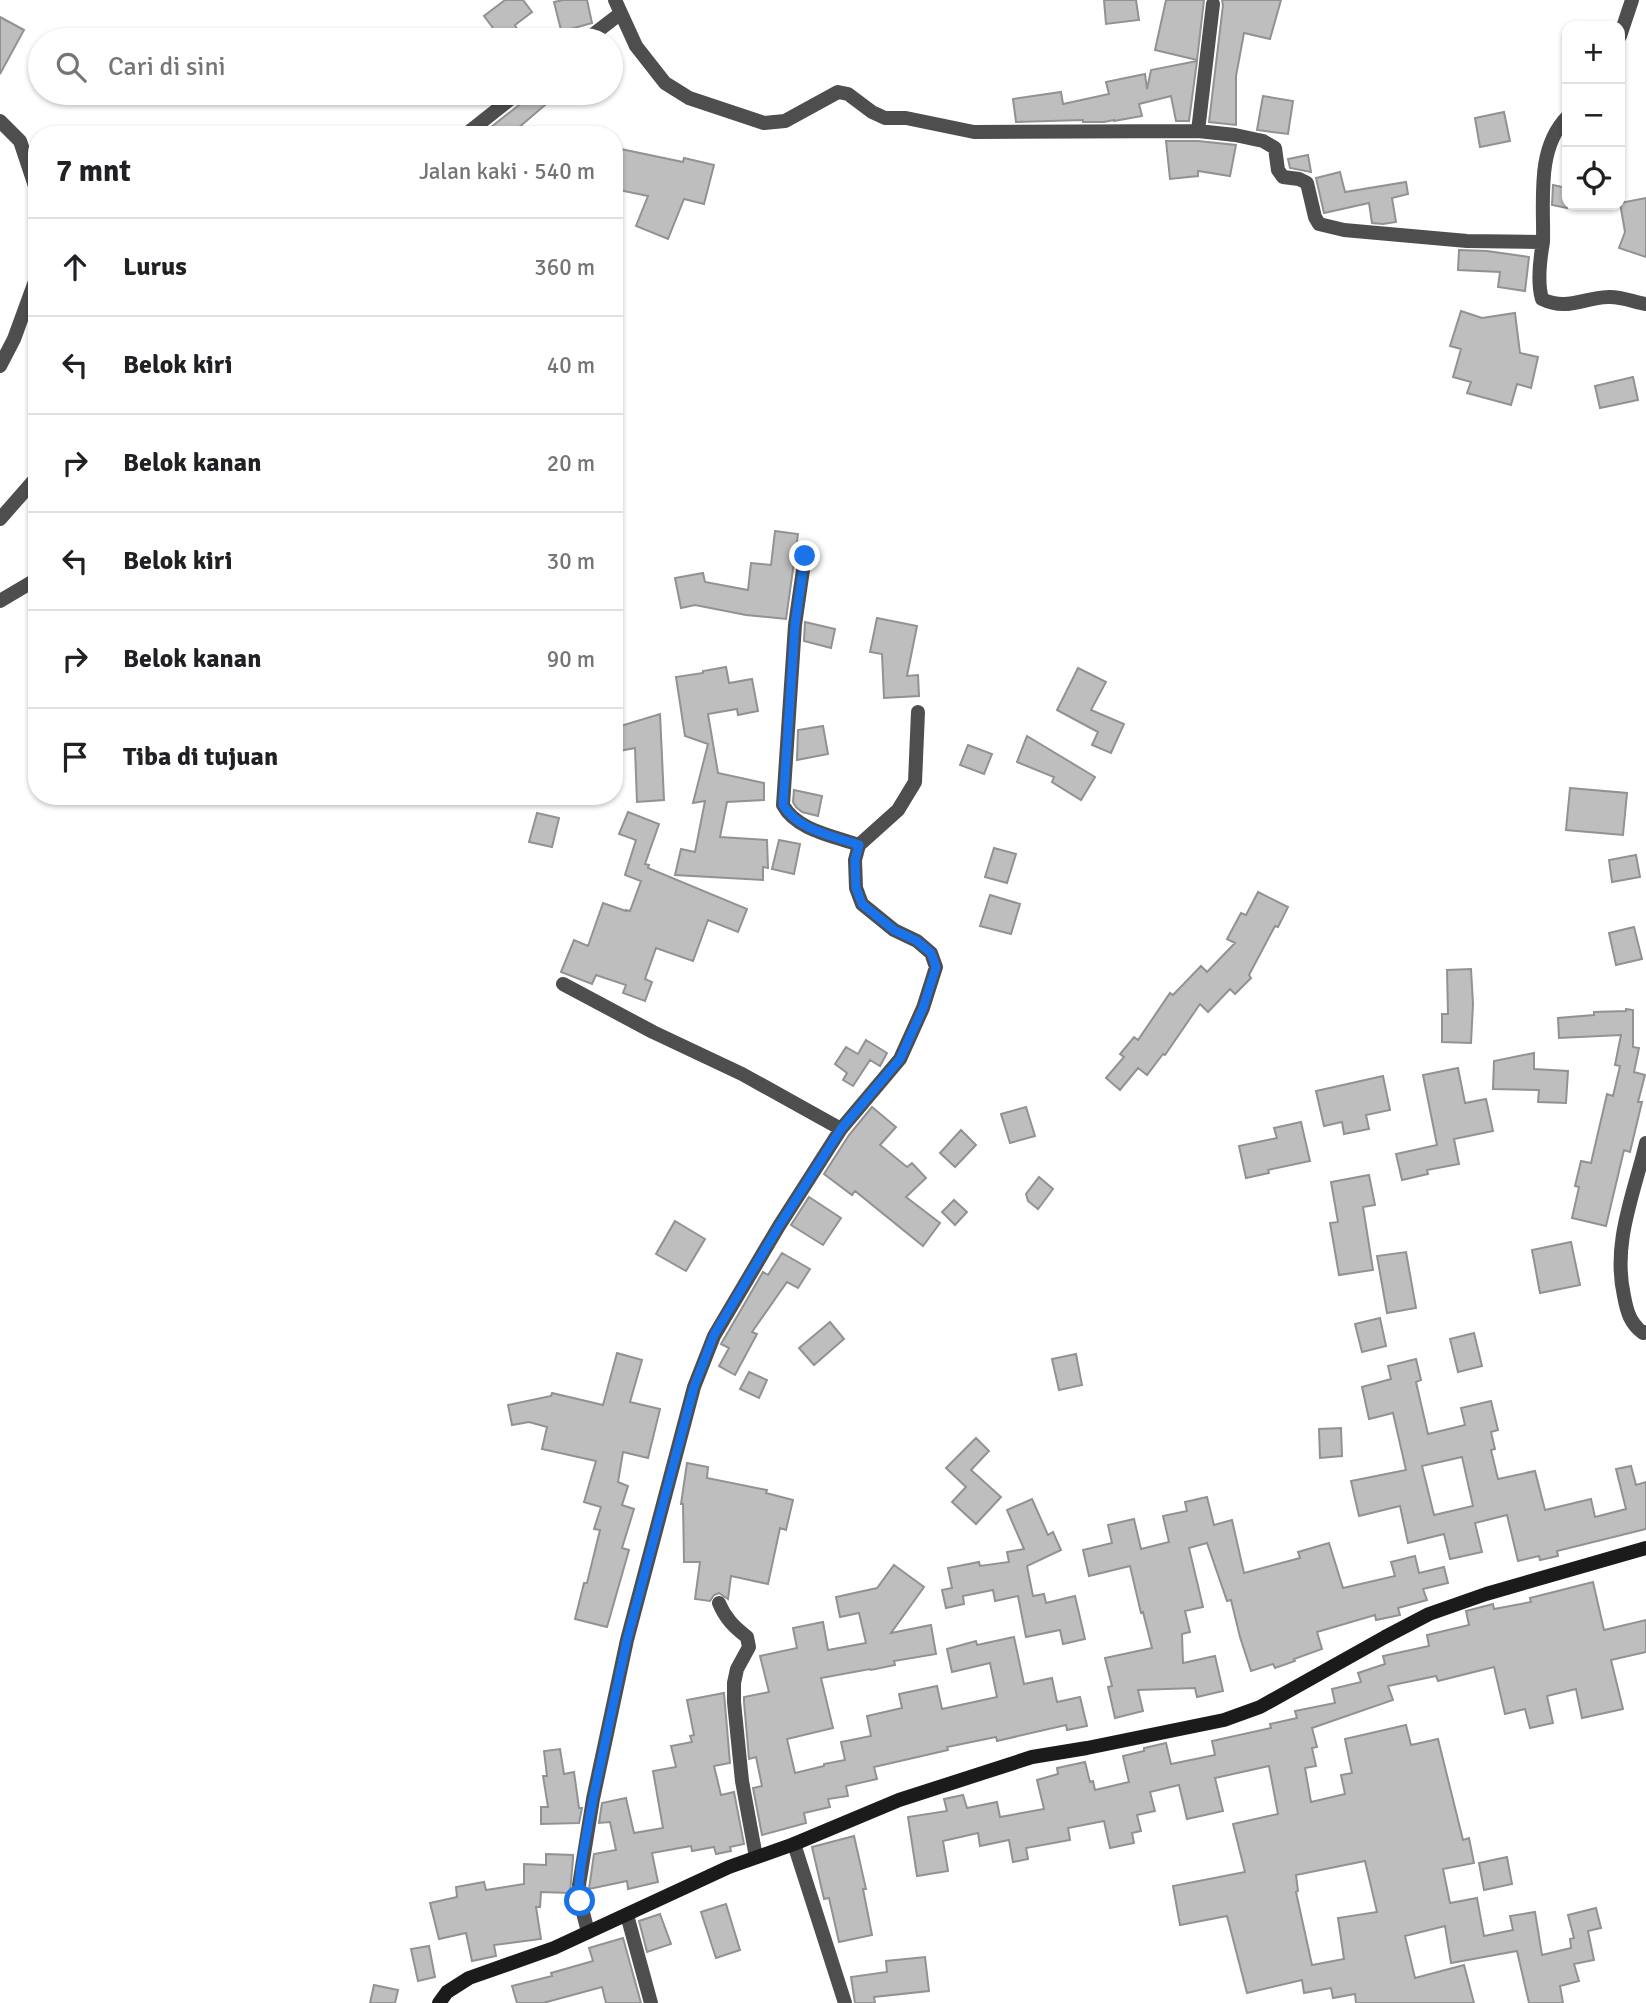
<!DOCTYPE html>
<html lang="id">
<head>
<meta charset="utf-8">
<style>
  body { margin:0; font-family:Signika,sans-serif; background:#f2f2f2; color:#202124 }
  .controls { position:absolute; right:21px; top:21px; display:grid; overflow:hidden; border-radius:14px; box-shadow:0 2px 5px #0004 }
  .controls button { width:63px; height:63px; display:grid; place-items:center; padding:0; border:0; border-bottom:2px solid #e0e0e0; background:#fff; color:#202124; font:35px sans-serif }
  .stop { position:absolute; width:21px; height:21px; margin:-16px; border:5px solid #1a73e8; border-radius:50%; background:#fff }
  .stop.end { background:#1a73e8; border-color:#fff; box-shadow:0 2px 7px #0008 }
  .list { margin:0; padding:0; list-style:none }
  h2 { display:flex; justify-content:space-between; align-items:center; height:91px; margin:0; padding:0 28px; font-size:30px }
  h2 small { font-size:23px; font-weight:400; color:#757577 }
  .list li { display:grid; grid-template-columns:46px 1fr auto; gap:21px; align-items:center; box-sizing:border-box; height:98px; padding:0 28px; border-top:2px solid #e0e0e0 }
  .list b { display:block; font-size:26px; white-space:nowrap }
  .list em { font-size:23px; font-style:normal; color:#757577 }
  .icon { flex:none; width:38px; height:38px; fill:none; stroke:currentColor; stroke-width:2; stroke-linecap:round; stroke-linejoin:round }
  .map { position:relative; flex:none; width:1646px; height:2003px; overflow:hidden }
  .search { position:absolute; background:#fff; box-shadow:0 2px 5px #0004; left:28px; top:28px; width:595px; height:77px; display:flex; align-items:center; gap:18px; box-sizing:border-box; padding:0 24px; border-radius:38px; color:#757577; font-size:26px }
  .panel { position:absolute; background:#fff; box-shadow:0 2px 5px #0004; left:28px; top:126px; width:595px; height:679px; border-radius:28px }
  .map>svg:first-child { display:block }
  .building { fill:#bebebe; stroke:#929292; stroke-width:2; fill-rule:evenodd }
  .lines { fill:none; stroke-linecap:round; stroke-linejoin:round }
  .minor { stroke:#4e4e4e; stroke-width:14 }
  .secondary { stroke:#1b1b1b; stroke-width:14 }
  .route { stroke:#1a73e8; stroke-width:9 }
</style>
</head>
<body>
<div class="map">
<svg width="1646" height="2003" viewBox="0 0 1646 2003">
  <rect width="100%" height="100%" fill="#fff"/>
  <path class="building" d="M 505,0 L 523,0 L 532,12 L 515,25 L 522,40 L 502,40 L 484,16 Z
    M 563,0 L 587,0 L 592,23 L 567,30 L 561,30 L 554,2 Z
    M 1104,0 L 1136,0 L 1139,20 L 1106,24 Z
    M 1166,0 L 1204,0 L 1197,60 L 1155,50 Z
    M 1222,0 L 1281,0 L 1270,39 L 1244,33 L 1236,76 L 1236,125 L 1209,122 L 1223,5 Z
    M 0,17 L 24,30 L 0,74 Z
    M 1197,61 L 1189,121 L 1176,121 L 1171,96 L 1139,104 L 1142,116 L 1114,121 L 1114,120 L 1104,122 L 1083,122 L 1083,120 L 1016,122 L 1013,99 L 1061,92 L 1063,104 L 1109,94 L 1106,82 L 1145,74 L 1147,89 L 1151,70 Z
    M 530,93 L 559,93 L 517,129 L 521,135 L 481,135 L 524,101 Z
    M 1263,96 L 1293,101 L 1288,134 L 1257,130 Z
    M 1504,112 L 1510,141 L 1480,147 L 1475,118 Z
    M 1166,141 L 1198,141 L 1236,145 L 1230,176 L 1198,171 L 1198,176 L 1170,179 Z
    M 621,149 L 683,162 L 684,158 L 714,165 L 704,204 L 684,199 L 668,239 L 636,226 L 648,196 L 614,189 Z
    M 1308,155 L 1311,172 L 1290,168 L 1288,159 Z
    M 1340,172 L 1345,192 L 1406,182 L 1408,194 L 1392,198 L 1396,222 L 1383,224 L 1372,223 L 1369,203 L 1324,213 L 1316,178 Z
    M 1553,185 L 1567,188 L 1567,208 L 1552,205 Z
    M 1646,198 L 1646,257 L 1619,248 L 1625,232 L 1620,203 Z
    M 1459,250 L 1487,251 L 1529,257 L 1525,291 L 1498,287 L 1500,272 L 1458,270 Z
    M 1461,311 L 1482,318 L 1515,313 L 1520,353 L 1538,357 L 1531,388 L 1517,384 L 1511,405 L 1467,393 L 1471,382 L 1453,377 L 1461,349 L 1450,346 Z
    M 1633,377 L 1638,400 L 1600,408 L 1595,386 Z
    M 775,531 L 798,534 L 786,619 L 746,615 L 695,605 L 681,608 L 675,578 L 703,573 L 705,582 L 748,590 L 751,563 L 771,565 Z
    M 877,618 L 917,626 L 907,676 L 918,675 L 919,696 L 884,698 L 882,654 L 870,652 Z
    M 805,622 L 835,629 L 831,648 L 804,641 Z
    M 726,667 L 729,683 L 752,679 L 758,711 L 738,715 L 737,709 L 708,714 L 718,773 L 764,783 L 764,800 L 727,802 L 720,837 L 767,840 L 768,868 L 763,867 L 763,880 L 675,875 L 681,849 L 695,852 L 705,801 L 693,803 L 708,744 L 685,736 L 676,677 L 703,673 L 703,671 Z
    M 1078,668 L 1106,682 L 1091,710 L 1124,724 L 1111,753 L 1092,745 L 1098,732 L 1057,710 Z
    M 660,714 L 664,800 L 637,802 L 635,748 L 614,752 L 614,728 Z
    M 823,726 L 828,754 L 797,760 L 798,730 Z
    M 1027,736 L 1095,777 L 1081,800 L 1052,782 L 1054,777 L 1017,762 Z
    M 968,745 L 992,754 L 984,774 L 960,765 Z
    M 1570,788 L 1627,793 L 1623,835 L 1566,830 Z
    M 794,790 L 822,796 L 818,816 L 802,812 L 796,807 L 793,802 Z
    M 628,812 L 659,824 L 645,864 L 649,865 L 648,868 L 747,909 L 738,932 L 708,920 L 693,961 L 656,948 L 645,979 L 652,982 L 645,1001 L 623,993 L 626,985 L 596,975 L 592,984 L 561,972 L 574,940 L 588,946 L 603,903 L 626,911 L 626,910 L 630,911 L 641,881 L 625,875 L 636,840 L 619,834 Z
    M 537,813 L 559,818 L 552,847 L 529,842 Z
    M 779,840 L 800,844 L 794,874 L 772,869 Z
    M 994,848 L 1016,854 L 1007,883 L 985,877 Z
    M 1636,855 L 1640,877 L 1612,882 L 1609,860 Z
    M 1258,892 L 1288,907 L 1278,927 L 1275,926 L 1249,975 L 1251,978 L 1235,994 L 1230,989 L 1208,1012 L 1200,1004 L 1165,1055 L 1163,1054 L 1147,1075 L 1138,1068 L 1120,1090 L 1106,1078 L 1124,1057 L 1120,1054 L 1134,1037 L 1138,1040 L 1170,993 L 1173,995 L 1201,966 L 1207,972 L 1235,943 L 1227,939 L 1241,913 L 1246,915 Z
    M 990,895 L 1020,904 L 1011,934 L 980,926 Z
    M 1634,927 L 1642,959 L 1616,965 L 1609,933 Z
    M 1471,969 L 1473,1004 L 1471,1043 L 1442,1042 L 1442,1014 L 1448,1014 L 1447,970 Z
    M 1626,1009 L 1633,1010 L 1633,1047 L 1639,1048 L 1634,1072 L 1645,1075 L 1638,1102 L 1642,1102 L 1630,1152 L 1624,1150 L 1606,1226 L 1572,1218 L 1579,1187 L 1575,1186 L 1581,1161 L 1591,1163 L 1607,1094 L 1613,1096 L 1620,1066 L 1615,1065 L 1621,1035 L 1559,1038 L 1558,1018 L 1594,1015 L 1594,1012 L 1626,1011 Z
    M 866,1040 L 887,1053 L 880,1066 L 870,1060 L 853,1086 L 843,1080 L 847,1073 L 835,1064 L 846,1047 L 858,1054 Z
    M 1534,1053 L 1534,1069 L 1568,1071 L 1566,1103 L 1538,1102 L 1539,1090 L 1493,1089 L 1494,1061 Z
    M 1458,1068 L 1465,1103 L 1486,1099 L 1493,1131 L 1454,1139 L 1459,1164 L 1427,1170 L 1428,1174 L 1402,1180 L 1396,1154 L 1437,1145 L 1423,1075 Z
    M 1383,1076 L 1390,1110 L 1366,1115 L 1369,1129 L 1344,1134 L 1342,1122 L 1324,1126 L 1316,1091 Z
    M 872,1107 L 896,1127 L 880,1145 L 907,1167 L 912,1163 L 926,1178 L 906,1197 L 940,1223 L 923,1246 L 855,1191 L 852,1195 L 824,1174 L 849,1135 Z
    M 1026,1107 L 1035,1136 L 1010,1143 L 1001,1114 Z
    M 1301,1122 L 1310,1161 L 1268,1170 L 1269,1173 L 1246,1178 L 1239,1146 L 1277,1138 L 1274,1128 Z
    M 961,1130 L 976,1145 L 955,1167 L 940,1153 Z
    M 1369,1175 L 1375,1205 L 1363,1207 L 1373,1270 L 1339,1275 L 1330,1223 L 1338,1222 L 1331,1182 Z
    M 1039,1177 L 1053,1189 L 1038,1209 L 1028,1201 L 1026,1194 Z
    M 809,1197 L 841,1218 L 823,1245 L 791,1225 Z
    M 954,1200 L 967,1212 L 955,1225 L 942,1212 Z
    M 675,1221 L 705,1239 L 686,1271 L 656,1254 Z
    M 1571,1242 L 1580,1285 L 1540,1293 L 1532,1250 Z
    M 1406,1252 L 1416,1308 L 1387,1313 L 1377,1256 Z
    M 782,1253 L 810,1269 L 798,1288 L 787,1282 L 752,1332 L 757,1334 L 735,1375 L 719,1366 L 729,1348 L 721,1344 L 763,1272 L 768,1275 Z
    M 1380,1318 L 1386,1346 L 1362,1352 L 1355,1324 Z
    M 830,1322 L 844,1339 L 814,1365 L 799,1348 Z
    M 1474,1333 L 1482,1366 L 1458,1372 L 1450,1339 Z
    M 617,1353 L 642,1360 L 630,1402 L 660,1409 L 648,1458 L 623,1452 L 618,1482 L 628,1486 L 622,1505 L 634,1509 L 622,1548 L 629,1550 L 607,1627 L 575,1619 L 584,1583 L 587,1583 L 600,1530 L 594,1529 L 601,1507 L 584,1502 L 596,1461 L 542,1449 L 547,1427 L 529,1422 L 512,1425 L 508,1405 L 551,1396 L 552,1393 L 603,1405 Z
    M 1076,1354 L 1082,1385 L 1059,1390 L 1052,1359 Z
    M 1416,1359 L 1421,1380 L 1416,1382 L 1428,1434 L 1465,1425 L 1461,1408 L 1491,1401 L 1498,1430 L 1491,1432 L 1495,1449 L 1491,1450 L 1498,1479 L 1535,1471 L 1545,1510 L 1591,1499 L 1595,1517 L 1626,1509 L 1616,1469 L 1631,1466 L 1636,1485 L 1646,1482 L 1646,1529 L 1557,1551 L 1558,1556 L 1540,1560 L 1539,1556 L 1518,1561 L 1507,1515 L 1475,1523 L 1482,1552 L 1450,1559 L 1444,1534 L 1408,1543 L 1400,1506 L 1359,1516 L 1351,1481 L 1406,1470 L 1393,1413 L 1369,1419 L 1362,1387 L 1391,1379 L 1388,1366 ZM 1462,1457 L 1473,1506 L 1434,1515 L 1422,1466 Z
    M 749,1372 L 767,1380 L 759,1398 L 740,1389 Z
    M 1341,1428 L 1342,1456 L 1320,1458 L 1319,1429 Z
    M 976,1438 L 989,1451 L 971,1470 L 1001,1497 L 976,1524 L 952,1502 L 966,1487 L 946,1468 Z
    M 687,1463 L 708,1467 L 707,1478 L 767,1490 L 766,1493 L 793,1500 L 786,1530 L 780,1528 L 768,1584 L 731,1576 L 728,1599 L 719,1593 L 714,1595 L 710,1601 L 695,1599 L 700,1562 L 684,1562 L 683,1504 L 681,1504 Z
    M 1207,1497 L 1214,1525 L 1232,1520 L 1244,1573 L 1300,1558 L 1298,1552 L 1329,1543 L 1343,1588 L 1395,1576 L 1391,1562 L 1415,1556 L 1419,1573 L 1444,1567 L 1448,1583 L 1423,1589 L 1427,1600 L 1398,1608 L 1400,1615 L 1376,1620 L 1375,1615 L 1317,1632 L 1322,1649 L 1294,1659 L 1295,1661 L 1275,1668 L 1273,1664 L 1251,1671 L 1240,1637 L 1231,1600 L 1227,1601 L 1207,1543 L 1189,1548 L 1203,1607 L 1185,1611 L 1190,1632 L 1182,1634 L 1183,1663 L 1215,1656 L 1223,1691 L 1197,1697 L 1195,1688 L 1138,1690 L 1143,1711 L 1115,1718 L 1108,1687 L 1112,1686 L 1105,1658 L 1152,1648 L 1143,1612 L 1141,1613 L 1130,1566 L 1089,1576 L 1083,1550 L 1112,1543 L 1108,1525 L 1134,1519 L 1141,1549 L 1169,1542 L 1163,1516 L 1187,1511 L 1185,1502 Z
    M 1032,1499 L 1048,1535 L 1053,1532 L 1061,1550 L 1027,1566 L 1033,1596 L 1044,1594 L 1046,1603 L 1075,1596 L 1085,1639 L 1063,1644 L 1060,1630 L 1026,1637 L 1018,1596 L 995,1601 L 993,1590 L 963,1596 L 964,1604 L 946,1608 L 942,1590 L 952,1588 L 948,1568 L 979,1562 L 980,1566 L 1009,1562 L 1007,1552 L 1024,1549 L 1007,1510 Z
    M 894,1565 L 924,1587 L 891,1633 L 931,1625 L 936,1654 L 894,1661 L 895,1665 L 871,1670 L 870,1669 L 821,1678 L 833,1728 L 787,1739 L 795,1773 L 824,1766 L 824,1764 L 845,1760 L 841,1742 L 871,1736 L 867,1716 L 902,1708 L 899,1694 L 937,1686 L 942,1709 L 997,1697 L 990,1663 L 952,1672 L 947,1649 L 976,1641 L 977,1645 L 1014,1637 L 1024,1684 L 1052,1678 L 1057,1702 L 1080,1697 L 1087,1726 L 1067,1730 L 1066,1725 L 997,1741 L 996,1737 L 947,1747 L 948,1750 L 874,1767 L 877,1779 L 846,1786 L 848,1796 L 828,1799 L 830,1807 L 804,1813 L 806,1823 L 762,1835 L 753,1788 L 762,1786 L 756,1757 L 749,1759 L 744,1702 L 744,1697 L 769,1692 L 760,1656 L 797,1648 L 793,1628 L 823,1622 L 828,1650 L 866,1643 L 859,1613 L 840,1617 L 836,1597 L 877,1588 Z
    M 1593,1582 L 1604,1630 L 1646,1620 L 1646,1652 L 1611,1660 L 1623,1709 L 1582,1718 L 1576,1689 L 1547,1696 L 1553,1723 L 1530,1728 L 1525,1709 L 1505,1714 L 1494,1667 L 1438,1681 L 1436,1676 L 1388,1686 L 1393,1700 L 1312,1728 L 1317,1747 L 1312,1748 L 1316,1766 L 1305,1768 L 1311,1802 L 1345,1794 L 1341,1775 L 1352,1773 L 1345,1739 L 1406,1725 L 1411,1745 L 1438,1739 L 1463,1840 L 1469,1838 L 1474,1863 L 1443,1869 L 1450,1903 L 1477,1898 L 1484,1936 L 1513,1930 L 1510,1916 L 1535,1912 L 1542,1955 L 1571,1948 L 1570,1939 L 1574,1938 L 1568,1915 L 1596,1908 L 1601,1928 L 1588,1931 L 1594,1960 L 1574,1964 L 1579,1981 L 1560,1986 L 1563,2003 L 1529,2003 L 1517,1951 L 1451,1963 L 1445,1926 L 1405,1936 L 1415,1978 L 1464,1965 L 1474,2003 L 1356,2003 L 1355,1994 L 1333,1998 L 1331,1988 L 1304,1993 L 1302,1980 L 1247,1993 L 1227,1916 L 1180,1925 L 1173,1886 L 1245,1872 L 1233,1824 L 1278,1814 L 1269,1766 L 1215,1778 L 1223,1811 L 1187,1819 L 1179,1785 L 1150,1792 L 1155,1811 L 1137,1815 L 1141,1831 L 1132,1833 L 1134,1843 L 1110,1848 L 1104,1821 L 1068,1828 L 1070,1840 L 1026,1848 L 1028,1859 L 1013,1862 L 1009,1840 L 980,1846 L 978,1833 L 943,1841 L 948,1871 L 917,1876 L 908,1817 L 947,1811 L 944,1799 L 963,1795 L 967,1808 L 997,1802 L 1000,1817 L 1044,1809 L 1037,1780 L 1058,1774 L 1057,1768 L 1085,1762 L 1090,1782 L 1093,1781 L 1095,1790 L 1129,1782 L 1123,1756 L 1144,1751 L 1144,1748 L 1166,1743 L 1171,1764 L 1215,1755 L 1212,1741 L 1271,1728 L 1270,1724 L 1297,1718 L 1295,1711 L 1335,1703 L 1332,1689 L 1361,1682 L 1358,1673 L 1385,1664 L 1383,1656 L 1429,1646 L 1427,1635 L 1469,1625 L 1466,1611 L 1493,1604 L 1494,1609 L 1531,1602 L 1530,1598 ZM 1365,1861 L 1377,1912 L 1338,1918 L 1344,1959 L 1312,1965 L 1296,1892 L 1298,1891 L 1296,1875 Z
    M 724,1693 L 730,1763 L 714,1766 L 721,1795 L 734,1792 L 744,1844 L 730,1847 L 731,1851 L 716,1854 L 714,1847 L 692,1851 L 691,1846 L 652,1853 L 658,1882 L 628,1889 L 627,1881 L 589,1889 L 594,1854 L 616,1850 L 610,1822 L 599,1823 L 602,1803 L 626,1798 L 634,1833 L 663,1828 L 653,1771 L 676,1767 L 671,1746 L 692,1742 L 690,1736 L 694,1735 L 687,1700 Z
    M 560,1749 L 564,1774 L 574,1772 L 579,1808 L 582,1808 L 579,1823 L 541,1824 L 541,1807 L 548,1807 L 543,1776 L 547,1776 L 544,1751 Z
    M 854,1836 L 866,1889 L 863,1889 L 872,1935 L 839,1942 L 829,1898 L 824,1899 L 812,1847 Z
    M 546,1854 L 573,1855 L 573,1859 L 570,1893 L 541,1892 L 540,1907 L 536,1907 L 541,1939 L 494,1945 L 496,1956 L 472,1961 L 466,1933 L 439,1939 L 430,1903 L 457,1897 L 456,1887 L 484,1882 L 486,1890 L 524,1884 L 524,1864 L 546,1865 Z
    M 1507,1857 L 1512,1884 L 1484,1890 L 1479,1863 Z
    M 726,1904 L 740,1950 L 716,1958 L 701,1912 Z
    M 660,1914 L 671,1944 L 647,1952 L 639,1921 Z
    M 623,1938 L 641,2003 L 606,2003 L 602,1987 L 543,2003 L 517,2003 L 512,1986 L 552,1976 L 551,1973 L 593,1961 L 589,1948 Z
    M 429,1946 L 435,1977 L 418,1981 L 411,1949 Z
    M 925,1957 L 929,1991 L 874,1997 L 875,2003 L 855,2003 L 851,1977 L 887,1972 L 886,1961 Z
    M 374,1985 L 398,1990 L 395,2003 L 370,2003 Z"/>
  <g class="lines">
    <path class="minor" d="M 615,0 L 636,46 L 665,83 L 689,98 L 764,123 L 785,121 L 838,92 L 848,94 L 872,112 L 885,118 L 906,118 L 974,132 L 1198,131 L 1235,135 L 1263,141 L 1275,148 L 1278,170 L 1283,177 L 1299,179 L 1307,183 L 1315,217 L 1319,224 L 1344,230 L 1467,241 L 1543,242 C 1540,259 1537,282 1542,299 C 1567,311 1582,298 1608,297 C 1620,296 1634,302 1646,304
      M 1620,36 L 1632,0
      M 586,40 L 621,13
      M 0,121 L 20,141 L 37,192
      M 1198,131 L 1213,4
      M 465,135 L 518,93
      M 1543,242 C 1544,200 1536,149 1567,117
      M 0,366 L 14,339 L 37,276
      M 0,519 L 37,477
      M 805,556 L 795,625 L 783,805 C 796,830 834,836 859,845
      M 0,601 L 37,579
      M 563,984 L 653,1032 L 742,1074 L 841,1129
      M 1646,1143 C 1634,1194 1612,1243 1624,1296 C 1627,1312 1630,1323 1643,1333 L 1646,1332
      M 719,1603 C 725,1618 734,1627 747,1637 L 749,1647 L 737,1669 L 734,1683 L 734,1702 L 742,1781 L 756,1857
      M 794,1844 L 845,2003
      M 627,1915 L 651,2003
      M 588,1932 L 580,1901 L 579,1885 L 593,1799 L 627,1640 L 694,1387 L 714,1336 L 779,1226 L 841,1129 L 900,1059 L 923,1008 L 936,967 L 931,953 L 917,941 L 894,930 L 862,904 L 856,888 L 855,860 L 859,845 L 898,810 L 915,782 L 918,712"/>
    <path class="secondary" d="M 439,2003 L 447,1992 L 469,1978 L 554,1948 L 729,1867 L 794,1844 L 899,1800 L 1032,1757 L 1087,1748 L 1224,1720 L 1260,1707 L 1385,1637 L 1429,1614 L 1486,1594 L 1646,1548"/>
  </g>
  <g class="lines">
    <path class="route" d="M 580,1901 L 579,1885 L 581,1865 L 593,1799 L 627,1640 L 694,1387 L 714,1335 L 779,1226 L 841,1129 L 900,1059 L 923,1008 L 936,967 L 931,953 L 917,941 L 894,930 L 862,904 L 856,888 L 855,860 L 859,845 C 834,836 797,830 783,805 L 795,625 L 805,556"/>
  </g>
</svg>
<div class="controls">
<button>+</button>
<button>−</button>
<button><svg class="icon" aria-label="locate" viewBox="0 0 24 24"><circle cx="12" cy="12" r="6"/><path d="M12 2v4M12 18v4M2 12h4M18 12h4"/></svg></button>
</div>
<div class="stop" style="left:580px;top:1901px"></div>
<div class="stop end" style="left:805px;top:556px"></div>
<div class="search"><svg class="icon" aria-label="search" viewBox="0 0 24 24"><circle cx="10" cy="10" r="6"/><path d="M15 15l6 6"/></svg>Cari di sini</div>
<section class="panel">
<h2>7 mnt<small>Jalan kaki · 540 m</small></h2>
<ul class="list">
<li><svg class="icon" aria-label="ahead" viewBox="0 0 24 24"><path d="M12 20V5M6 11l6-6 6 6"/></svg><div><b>Lurus</b></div><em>360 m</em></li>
<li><svg class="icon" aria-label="left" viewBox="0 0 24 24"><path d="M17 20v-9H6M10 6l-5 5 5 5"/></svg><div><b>Belok kiri</b></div><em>40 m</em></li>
<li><svg class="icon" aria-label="right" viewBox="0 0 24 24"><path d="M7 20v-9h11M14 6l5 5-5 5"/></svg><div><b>Belok kanan</b></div><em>20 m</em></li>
<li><svg class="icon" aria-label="left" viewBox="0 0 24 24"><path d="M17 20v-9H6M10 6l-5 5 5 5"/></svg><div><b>Belok kiri</b></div><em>30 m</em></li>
<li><svg class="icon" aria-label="right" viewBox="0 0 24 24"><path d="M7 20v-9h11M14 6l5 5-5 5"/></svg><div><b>Belok kanan</b></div><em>90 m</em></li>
<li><svg class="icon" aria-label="arrive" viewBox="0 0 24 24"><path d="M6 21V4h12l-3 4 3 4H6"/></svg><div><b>Tiba di tujuan</b></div></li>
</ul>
</section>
</div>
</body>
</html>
